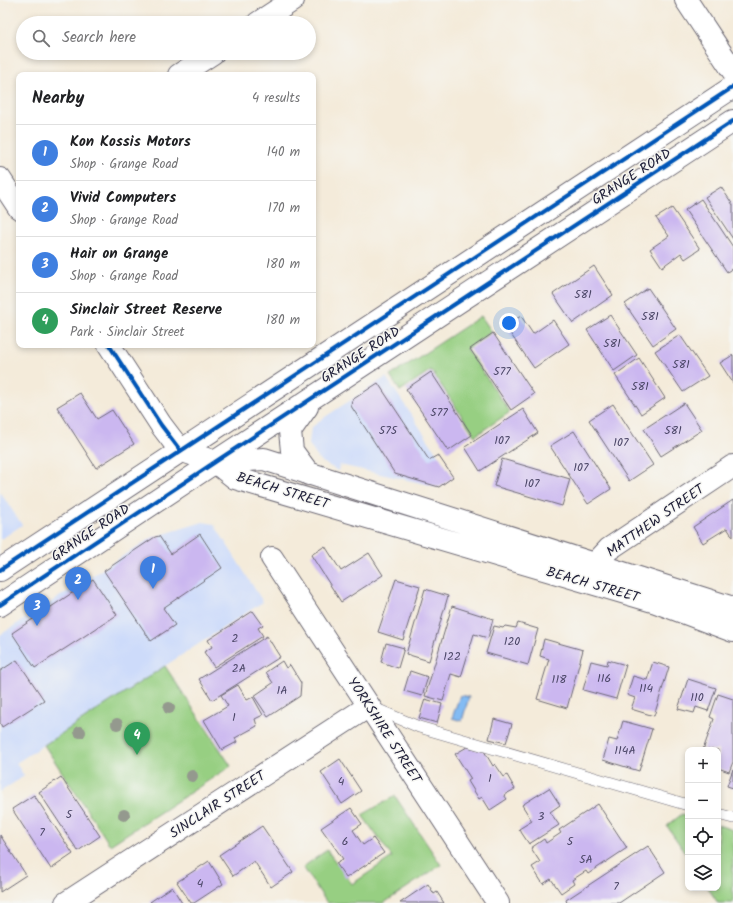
<!DOCTYPE html>
<html lang="en">
<head>
<meta charset="utf-8">
<style>
  body { margin:0; font-family:Kalam,sans-serif; background:#f2f2f2; color:#202124 }
  .controls { position:absolute; right:12px; bottom:12px; display:grid; overflow:hidden; border-radius:8px; box-shadow:0 2px 6px #0003 }
  .controls button { width:36px; height:36px; display:grid; place-items:center; padding:0; border:0; border-bottom:1px solid #e0e0e0; background:#fff; color:#202124; font:20px sans-serif }
  .you { position:absolute; left:509px; top:323px; width:14px; height:14px; margin:-10px; border:3px solid #fff; border-radius:50%; background:#1a73e8; box-shadow:0 0 0 6px #1a73e833 }
  .badge { display:grid; place-items:center; width:26px; height:26px; border-radius:50%; background:#d1495b; color:#fff; font-size:13px; font-weight:700 }
  .pin { position:absolute; translate:-50% -33px; filter:drop-shadow(0 1px 2px #0008) }
  .pin::after { content:''; position:absolute; top:21px; width:14px; height:12px; background:inherit; clip-path:polygon(0 0,100% 0,50% 100%) }
  .list { margin:0; padding:0; list-style:none }
  h2 { display:flex; justify-content:space-between; align-items:center; height:52px; margin:0; padding:0 16px; font-size:17px }
  h2 small { font-size:13px; font-weight:400; color:#757577 }
  .list li { display:grid; grid-template-columns:26px 1fr auto; gap:12px; align-items:center; box-sizing:border-box; height:56px; padding:0 16px; border-top:1px solid #e0e0e0 }
  .list b { display:block; font-size:15px; white-space:nowrap }
  .list p { margin:0; font-size:13px; white-space:nowrap; color:#757577 }
  .list em { font-size:13px; font-style:normal; color:#757577 }
  .icon { flex:none; width:22px; height:22px; fill:none; stroke:currentColor; stroke-width:2; stroke-linecap:round; stroke-linejoin:round }
  .map { position:relative; flex:none; width:733px; height:903px; overflow:hidden }
  .search { position:absolute; background:#fff; box-shadow:0 2px 6px #0003; left:16px; top:16px; width:300px; height:44px; display:flex; align-items:center; gap:10px; box-sizing:border-box; padding:0 14px; border-radius:22px; color:#757577; font-size:15px }
  .panel { position:absolute; background:#fff; box-shadow:0 2px 6px #0003; left:16px; top:72px; width:300px; height:276px; border-radius:8px }
  .map>svg:first-child { display:block }
  .built { fill:#cddbfa }
  .green { fill:#97cf82; stroke:#5c785e }
  .water { fill:#83bbf3; stroke:#526e97 }
  .building { fill:#cbb7f0 }
  .lines { fill:none; stroke-linecap:round; stroke-linejoin:round }
  .lane-casing { stroke:#6c6873; stroke-width:12 }
  .street-casing { stroke:#6c6873; stroke-width:24 }
  .secondary-casing { stroke:#6c6873; stroke-width:24 }
  .lane { stroke:#fff; stroke-width:11 }
  .street { stroke:#fff; stroke-width:22 }
  .secondary { stroke:#fff; stroke-width:22 }
  .cycleway-casing { stroke:#f6f6f2; stroke-width:6 }
  .cycleway { stroke:#0057b8; stroke-width:4 }
  .tree { fill:#94998e }
  .labels { text-anchor:middle; stroke-width:3; stroke-linejoin:round; paint-order:stroke }
  .number-label { font-size:12px; fill:#4c4768 }
  .street-label { font-size:14px; fill:#22223b; stroke:#f6f6f2 }
</style>
</head>
<body>
<div class="map">
<svg width="733" height="903" viewBox="0 0 733 903">
  <rect width="100%" height="100%" fill="#f6f6f2"/>
  <filter id="ink" filterUnits="userSpaceOnUse"><feTurbulence type="fractalNoise" baseFrequency=".025" numOctaves="2"/><feDisplacementMap in="SourceGraphic" scale="8" xChannelSelector="R" yChannelSelector="G"/><feConvolveMatrix kernelMatrix="1 2 1 2 8 2 1 2 1" color-interpolation-filters="sRGB"/></filter>
  <filter id="wash" filterUnits="userSpaceOnUse"><feTurbulence type="fractalNoise" baseFrequency=".012" numOctaves="4" result="noise"/><feDisplacementMap in="SourceGraphic" scale="16" xChannelSelector="R" yChannelSelector="G"/><feGaussianBlur stdDeviation="0.9" result="paint"/><feColorMatrix in="noise" values="0 0 0 0 0 0 0 0 0 0 0 0 0 0 0 0 0 1.4 0 .05"/><feComposite in="paint" operator="in"/></filter>
  <g filter="url(#wash)">
    <rect width="100%" height="100%" fill="#f4ebda"/>
    <path class="built" d="M 386,377 L 453,477 L 439,487 L 340,465 L 338,471 L 319,460 L 309,444 L 311,428 L 325,417 Z
      M 0,492 L 22,525 L 0,540 Z
      M 203,522 L 214,524 L 263,602 L 16,763 L 24,776 L 0,792 L 0,635 L 151,538 Z"/>
    <path class="green" d="M 481,316 L 492,332 L 467,349 L 510,412 L 475,436 L 431,370 L 400,391 L 390,376 Z
      M 165,666 L 231,766 L 110,845 L 44,745 Z
      M 395,796 L 441,865 L 384,903 L 327,903 L 303,867 L 327,850 L 352,884 L 392,857 L 362,815 Z
      M 682,814 L 688,816 L 688,857 L 667,826 Z
      M 718,825 L 733,830 L 733,903 L 718,903 L 708,888 L 718,888 Z"/>
    <path class="water" d="M 460,695 L 469,697 L 462,721 L 452,718 Z"/>
    <g id="blocks">
      <path class="building" d="M 721,187 L 733,205 L 733,239 L 705,197 Z
        M 701,199 L 733,247 L 733,268 L 727,272 L 685,210 Z
        M 672,208 L 700,249 L 685,259 L 681,253 L 662,267 L 650,249 L 669,236 L 656,218 Z
        M 594,266 L 613,295 L 573,323 L 553,294 Z
        M 648,288 L 676,329 L 653,345 L 625,304 Z
        M 610,315 L 637,355 L 614,371 L 587,330 Z
        M 521,316 L 533,334 L 553,320 L 569,344 L 534,368 L 505,326 Z
        M 493,333 L 534,394 L 511,410 L 470,349 Z
        M 680,335 L 708,376 L 683,392 L 655,351 Z
        M 733,355 L 733,383 L 720,363 Z
        M 639,358 L 665,398 L 641,414 L 615,375 Z
        M 431,372 L 472,435 L 448,451 L 406,389 Z
        M 378,383 L 429,460 L 438,455 L 453,477 L 439,487 L 395,474 L 351,406 L 352,400 Z
        M 80,393 L 97,419 L 112,410 L 134,444 L 96,468 L 57,407 Z
        M 684,403 L 702,430 L 661,456 L 644,429 Z
        M 613,404 L 653,465 L 629,481 L 589,420 Z
        M 523,409 L 538,433 L 480,471 L 465,447 Z
        M 574,431 L 611,489 L 588,504 L 550,446 Z
        M 502,459 L 570,479 L 562,506 L 494,486 Z
        M 733,500 L 733,537 L 727,528 L 703,543 L 693,527 Z
        M 200,534 L 222,568 L 163,608 L 175,625 L 151,641 L 104,571 L 155,537 L 159,536 L 171,554 Z
        M 325,546 L 341,571 L 369,553 L 383,575 L 341,602 L 311,555 Z
        M 93,579 L 117,615 L 35,668 L 12,633 Z
        M 396,579 L 420,586 L 403,640 L 378,632 Z
        M 425,589 L 448,596 L 429,661 L 406,654 Z
        M 452,606 L 493,619 L 488,638 L 474,634 L 461,677 L 451,674 L 443,701 L 425,696 Z
        M 253,611 L 263,625 L 258,628 L 263,636 L 214,667 L 204,652 L 212,647 L 208,640 Z
        M 518,623 L 538,629 L 528,665 L 486,653 L 494,626 L 503,628 L 505,626 L 516,628 Z
        M 267,636 L 280,657 L 212,700 L 199,679 Z
        M 544,639 L 583,650 L 567,708 L 537,699 L 549,659 L 540,656 Z
        M 386,643 L 404,648 L 398,668 L 381,662 Z
        M 17,660 L 44,700 L 2,727 L 0,723 L 0,671 Z
        M 608,660 L 626,665 L 616,699 L 583,690 L 591,661 L 607,665 Z
        M 282,661 L 286,668 L 290,665 L 301,683 L 300,696 L 268,717 L 254,696 L 273,683 L 266,672 Z
        M 653,662 L 669,667 L 654,716 L 631,709 L 635,698 L 627,695 L 633,676 L 647,680 Z
        M 410,671 L 428,677 L 422,696 L 404,691 Z
        M 688,679 L 716,688 L 708,711 L 696,707 L 694,713 L 678,709 Z
        M 238,685 L 247,700 L 253,697 L 263,715 L 255,719 L 257,726 L 235,738 L 237,742 L 222,750 L 204,720 L 228,706 L 221,695 Z
        M 718,694 L 733,699 L 733,762 L 729,772 L 718,768 L 718,750 L 703,750 L 714,719 L 710,717 Z
        M 425,699 L 442,704 L 437,723 L 419,718 Z
        M 494,719 L 512,724 L 506,743 L 489,739 Z
        M 623,721 L 652,729 L 639,771 L 603,760 L 609,739 L 617,741 Z
        M 467,747 L 484,751 L 493,766 L 495,764 L 504,777 L 507,775 L 515,789 L 504,795 L 507,799 L 490,810 L 482,797 L 479,799 L 468,781 L 471,779 L 455,754 Z
        M 340,759 L 361,791 L 342,804 L 321,772 Z
        M 733,769 L 733,788 L 727,786 Z
        M 61,777 L 100,836 L 78,851 L 39,792 Z
        M 549,788 L 560,805 L 550,812 L 559,825 L 529,844 L 519,829 L 532,821 L 522,805 Z
        M 34,795 L 73,854 L 51,869 L 12,809 Z
        M 598,804 L 627,848 L 588,874 L 586,871 L 572,880 L 574,884 L 561,893 L 551,879 L 543,884 L 532,867 L 540,862 L 531,848 L 544,839 L 546,843 L 561,833 L 559,830 Z
        M 351,808 L 362,824 L 353,830 L 363,845 L 373,838 L 384,853 L 346,878 L 336,863 L 343,859 L 321,828 Z
        M 262,826 L 293,872 L 271,887 L 254,861 L 233,876 L 219,855 Z
        M 0,835 L 26,875 L 0,892 Z
        M 648,846 L 665,872 L 619,903 L 567,903 L 566,900 Z
        M 209,861 L 223,884 L 194,903 L 191,903 L 177,882 Z
        M 428,884 L 434,894 L 437,892 L 444,903 L 400,903 Z
        M 172,887 L 182,903 L 151,903 L 150,902 Z"/>
    </g>
  </g>
  <g filter="url(#ink)">
    <use href="#blocks" fill-opacity="0" stroke="#6c6873" stroke-width="1"/>
    <g class="lines">
      <g class="lane-casing">
        <path id="lane" d="M 374,708 L 419,727 L 688,805
          M 718,814 L 733,818"/>
      </g>
      <g class="street-casing">
        <path id="street" d="M 686,0 L 733,71
          M 258,23 L 293,0
          M 179,75 L 213,53
          M 0,179 L 19,208
          M 109,345 L 161,425 L 180,450 L 215,462 L 235,478 L 656,602 L 733,631
          M 215,462 L 264,459 L 733,608
          M 272,558 L 498,903
          M 591,576 L 594,565 L 609,549 L 733,466
          M 66,903 L 369,706"/>
      </g>
      <g class="secondary-casing">
        <path id="secondary" d="M 307,407 L 290,431 L 292,451 L 309,474
          M 0,570 L 733,87
          M 0,605 L 215,462 L 733,121"/>
      </g>
      <use href="#lane" class="lane"/>
      <use href="#street" class="street"/>
      <use href="#secondary" class="secondary"/>
      <g class="cycleway-casing">
        <path id="cycleway" d="M 109,345 L 161,425 L 180,450
          M 0,570 L 733,87
          M 0,605 L 215,462 L 733,121"/>
      </g>
      <use href="#cycleway" class="cycleway"/>
    </g>
    <g class="tree">
      <circle cx="169" cy="708" r="6"/>
      <circle cx="117" cy="724" r="6"/>
      <circle cx="80" cy="732" r="6"/>
      <circle cx="192" cy="776" r="6"/>
      <circle cx="124" cy="815" r="6"/>
    </g>
  </g>
  <g class="labels">
    <g class="number-label">
      <text x="583" y="298">581</text>
      <text x="650" y="320">581</text>
      <text x="612" y="347">581</text>
      <text x="681" y="368">581</text>
      <text x="502" y="375">577</text>
      <text x="640" y="390">581</text>
      <text x="439" y="416">577</text>
      <text x="388" y="434">575</text>
      <text x="673" y="434">581</text>
      <text x="502" y="444">107</text>
      <text x="621" y="446">107</text>
      <text x="581" y="471">107</text>
      <text x="532" y="487">107</text>
      <text x="235" y="642">2</text>
      <text x="512" y="645">120</text>
      <text x="452" y="660">122</text>
      <text x="239" y="672">2A</text>
      <text x="604" y="682">116</text>
      <text x="559" y="683">118</text>
      <text x="646" y="692">114</text>
      <text x="282" y="694">1A</text>
      <text x="697" y="701">110</text>
      <text x="234" y="721">1</text>
      <text x="625" y="754">114A</text>
      <text x="490" y="782">1</text>
      <text x="341" y="785">4</text>
      <text x="69" y="818">5</text>
      <text x="541" y="820">3</text>
      <text x="42" y="836">7</text>
      <text x="345" y="845">6</text>
      <text x="570" y="845">5</text>
      <text x="586" y="863">5A</text>
      <text x="200" y="887">4</text>
      <text x="616" y="890">7</text>
    </g>
    <g class="street-label">
      <text transform="translate(631 176) rotate(-33)" y="5">GRANGE ROAD</text>
      <text transform="translate(360 354) rotate(-33)" y="5">GRANGE ROAD</text>
      <text transform="translate(283 490) rotate(17)" y="5">BEACH STREET</text>
      <text transform="translate(655 520) rotate(-35)" y="5">MATTHEW STREET</text>
      <text transform="translate(90 532) rotate(-34)" y="5">GRANGE ROAD</text>
      <text transform="translate(593 584) rotate(16)" y="5">BEACH STREET</text>
      <text transform="translate(385 730) rotate(57)" y="5">YORKSHIRE STREET</text>
      <text transform="translate(217 804) rotate(-33)" y="5">SINCLAIR STREET</text>
    </g>
  </g>
</svg>
<div class="controls">
<button>+</button>
<button>−</button>
<button><svg class="icon" aria-label="locate" viewBox="0 0 24 24"><circle cx="12" cy="12" r="6"/><path d="M12 2v4M12 18v4M2 12h4M18 12h4"/></svg></button>
<button><svg class="icon" aria-label="layers" viewBox="0 0 24 24"><path d="M12 4l9 5-9 5-9-5zM3 14l9 5 9-5"/></svg></button>
</div>
<div class="you"></div>
<div class="pin badge" style="left:153px;top:589px;background:#3f7fe0">1</div>
<div class="pin badge" style="left:78px;top:600px;background:#3f7fe0">2</div>
<div class="pin badge" style="left:37px;top:626px;background:#3f7fe0">3</div>
<div class="pin badge" style="left:137px;top:755px;background:#2e9e5b">4</div>
<div class="search"><svg class="icon" aria-label="search" viewBox="0 0 24 24"><circle cx="10" cy="10" r="6"/><path d="M15 15l6 6"/></svg>Search here</div>
<section class="panel">
<h2>Nearby<small>4 results</small></h2>
<ul class="list">
<li><span class="badge" style="background:#3f7fe0">1</span><div><b>Kon Kossis Motors</b><p>Shop · Grange Road</p></div><em>140 m</em></li>
<li><span class="badge" style="background:#3f7fe0">2</span><div><b>Vivid Computers</b><p>Shop · Grange Road</p></div><em>170 m</em></li>
<li><span class="badge" style="background:#3f7fe0">3</span><div><b>Hair on Grange</b><p>Shop · Grange Road</p></div><em>180 m</em></li>
<li><span class="badge" style="background:#2e9e5b">4</span><div><b>Sinclair Street Reserve</b><p>Park · Sinclair Street</p></div><em>180 m</em></li>
</ul>
</section>
</div>
</body>
</html>
